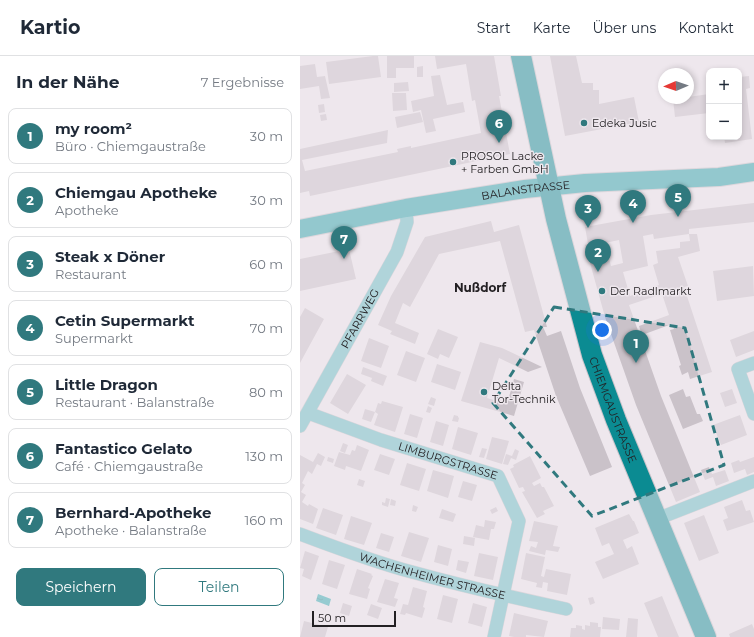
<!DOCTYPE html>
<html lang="de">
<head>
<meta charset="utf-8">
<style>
  body { margin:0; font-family:Montserrat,sans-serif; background:#f2f2f3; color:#1f2937 }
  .controls { position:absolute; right:12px; top:12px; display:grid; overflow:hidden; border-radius:8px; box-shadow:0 2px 6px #0003 }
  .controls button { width:36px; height:36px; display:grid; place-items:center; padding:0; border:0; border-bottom:1px solid #e0e1e3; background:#fff; color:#1f2937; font:20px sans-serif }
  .compass { position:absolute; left:358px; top:12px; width:36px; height:36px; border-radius:50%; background:#fff; box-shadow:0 2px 6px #0003; rotate:268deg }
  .scale { position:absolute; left:12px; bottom:10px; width:84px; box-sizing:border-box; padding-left:4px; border:2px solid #232023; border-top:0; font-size:11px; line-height:14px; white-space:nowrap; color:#232023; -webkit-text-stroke:3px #eee7ed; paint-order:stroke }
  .you { position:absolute; left:302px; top:274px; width:14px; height:14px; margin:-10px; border:3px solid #fff; border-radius:50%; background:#1a73e8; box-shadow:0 0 0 6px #1a73e833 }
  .badge { display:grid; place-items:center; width:26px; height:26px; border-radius:50%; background:#30797e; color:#fff; font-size:13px; font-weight:700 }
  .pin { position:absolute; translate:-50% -33px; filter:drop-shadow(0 1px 2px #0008) }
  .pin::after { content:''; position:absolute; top:21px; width:14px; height:12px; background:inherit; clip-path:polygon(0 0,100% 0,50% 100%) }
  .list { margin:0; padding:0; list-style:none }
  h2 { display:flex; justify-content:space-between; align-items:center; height:52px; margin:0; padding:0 16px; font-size:17px }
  h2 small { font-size:13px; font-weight:400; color:#747a83 }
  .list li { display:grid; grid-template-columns:26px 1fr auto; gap:12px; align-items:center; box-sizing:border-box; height:56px; margin:0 8px 8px; padding:0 8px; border:1px solid #e0e1e3; border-radius:8px }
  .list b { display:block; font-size:15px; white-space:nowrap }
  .list p { margin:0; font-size:13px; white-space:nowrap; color:#747a83 }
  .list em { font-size:13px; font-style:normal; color:#747a83 }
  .actions { display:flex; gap:8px; padding:12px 16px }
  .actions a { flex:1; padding:9px 0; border:1px solid #30797e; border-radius:8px; text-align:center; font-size:14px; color:#30797e }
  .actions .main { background:#30797e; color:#fff }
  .map { position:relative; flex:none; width:454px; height:581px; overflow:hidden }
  header { display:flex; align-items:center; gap:24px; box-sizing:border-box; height:56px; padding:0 20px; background:#fff; border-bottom:1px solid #e0e1e3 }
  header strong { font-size:19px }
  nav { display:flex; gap:22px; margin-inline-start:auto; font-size:14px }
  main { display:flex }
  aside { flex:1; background:#fff }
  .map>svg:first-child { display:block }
  .water { fill:url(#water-ripples) }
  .building { fill:#cac2c9; fill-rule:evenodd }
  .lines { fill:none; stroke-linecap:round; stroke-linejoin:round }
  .street-casing { stroke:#c9c3c9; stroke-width:14 }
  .secondary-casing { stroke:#c9c3c9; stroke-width:20 }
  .primary-casing { stroke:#c9c3c9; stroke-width:22 }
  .street { stroke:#65bdc3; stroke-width:13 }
  .secondary { stroke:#24a2a9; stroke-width:18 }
  .primary { stroke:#0b8b92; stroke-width:20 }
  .marked { fill:none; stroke:#30797e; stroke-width:3; stroke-dasharray:8 5; stroke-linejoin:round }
  .poi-dot { fill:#30797e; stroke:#eee7ed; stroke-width:1.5 }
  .labels { text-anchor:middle; stroke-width:3; stroke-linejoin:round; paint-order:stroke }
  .poi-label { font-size:11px; fill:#232023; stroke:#eee7ed; text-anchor:start }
  .street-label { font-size:11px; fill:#232023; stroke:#eee7ed }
  .neighbourhood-label { font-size:12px; font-weight:bold; fill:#232023; stroke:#eee7ed }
</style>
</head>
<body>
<header>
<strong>Kartio</strong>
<nav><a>Start</a><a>Karte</a><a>Über uns</a><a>Kontakt</a></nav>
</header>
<main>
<aside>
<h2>In der Nähe<small>7 Ergebnisse</small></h2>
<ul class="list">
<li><span class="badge">1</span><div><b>my room²</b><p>Büro · Chiemgaustraße</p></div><em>30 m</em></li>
<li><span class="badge">2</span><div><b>Chiemgau Apotheke</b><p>Apotheke</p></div><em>30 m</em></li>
<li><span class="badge">3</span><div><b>Steak x Döner</b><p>Restaurant</p></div><em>60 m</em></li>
<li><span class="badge">4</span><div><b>Cetin Supermarkt</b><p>Supermarkt</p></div><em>70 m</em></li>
<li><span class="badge">5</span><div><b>Little Dragon</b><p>Restaurant · Balanstraße</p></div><em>80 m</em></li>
<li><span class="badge">6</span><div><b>Fantastico Gelato</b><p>Café · Chiemgaustraße</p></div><em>130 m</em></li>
<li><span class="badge">7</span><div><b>Bernhard-Apotheke</b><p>Apotheke · Balanstraße</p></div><em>160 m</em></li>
</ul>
<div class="actions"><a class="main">Speichern</a><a>Teilen</a></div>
</aside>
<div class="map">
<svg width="454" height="581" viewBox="0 0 454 581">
  <defs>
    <pattern id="water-ripples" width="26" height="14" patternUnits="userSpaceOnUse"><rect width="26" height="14" fill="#2ca8b0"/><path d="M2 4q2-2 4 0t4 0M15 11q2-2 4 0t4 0" fill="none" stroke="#25888f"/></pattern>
  </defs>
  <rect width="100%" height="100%" fill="#eee7ed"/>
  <path class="water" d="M 18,538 L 31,543 L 29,550 L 16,545 Z"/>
  <path class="building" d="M 73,0 L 78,0 L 81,21 L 29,28 L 26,6 Z
    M 87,0 L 114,0 L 114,12 L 96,12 L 96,22 L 87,22 Z
    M 135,0 L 194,0 L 201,40 L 199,40 L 210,98 L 10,140 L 9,135 L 0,137 L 0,93 L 88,74 L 87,87 L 2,104 L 5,115 L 98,96 L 97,93 L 111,90 L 111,92 L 181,77 L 175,44 L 172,45 L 166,8 L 137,13 Z
    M 250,0 L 276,0 L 282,27 L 293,27 L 293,34 L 299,34 L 299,48 L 334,41 L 339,66 L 265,80 Z
    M 15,8 L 17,21 L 25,20 L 30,42 L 21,43 L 19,30 L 0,33 L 0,10 Z
    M 123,10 L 123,21 L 117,21 L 117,11 Z
    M 140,19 L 147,49 L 163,46 L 165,56 L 133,63 L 136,75 L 126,77 L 121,54 L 113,56 L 111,45 L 134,40 L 131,20 Z
    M 449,20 L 450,32 L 446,33 L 452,83 L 425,87 L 424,81 L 439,81 L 439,21 Z
    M 108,26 L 109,35 L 94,36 L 94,27 Z
    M 92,37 L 106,37 L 107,54 L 93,55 Z
    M 409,38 L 409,57 L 375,61 L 373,43 L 388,42 L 388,41 Z
    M 24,48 L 25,56 L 19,57 L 18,49 Z
    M 120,56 L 123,66 L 97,72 L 95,61 Z
    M 26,58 L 27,64 L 21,65 L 20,59 Z
    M 454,147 L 454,166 L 389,173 L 389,178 L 354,183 L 353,178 L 343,180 L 348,210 L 323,216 L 330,240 L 359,229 L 353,209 L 358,207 L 356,195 L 380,192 L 380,186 L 390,185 L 389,178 L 397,178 L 400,195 L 378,201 L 388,230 L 384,231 L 412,316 L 390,323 L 388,316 L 382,319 L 379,310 L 381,309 L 370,274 L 374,273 L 372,268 L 342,279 L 339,270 L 369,259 L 362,238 L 329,249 L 361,340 L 400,436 L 376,446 L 336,349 L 305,261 L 285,189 L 288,188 L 285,171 L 351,159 ZM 319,184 L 323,207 L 311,210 L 305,187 Z
    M 290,151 L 290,156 L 284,158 L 283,155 L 286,154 L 286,152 Z
    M 191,165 L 194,176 L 219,169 L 247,271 L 243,271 L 247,280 L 261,275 L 280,332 L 312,411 L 290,420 L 256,340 L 234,274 L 225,276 L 200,185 L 139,198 L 110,251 L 103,247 L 95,267 L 119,277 L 115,288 L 90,278 L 92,275 L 78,269 L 91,240 L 125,181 Z
    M 49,193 L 56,223 L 0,235 L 0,203 Z
    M 453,210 L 454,240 L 417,245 L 413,215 Z
    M 5,252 L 24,263 L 0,307 L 0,261 Z
    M 138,273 L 158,281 L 149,302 L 140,298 L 138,303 L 127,298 Z
    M 454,275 L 454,294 L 436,301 L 430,284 Z
    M 69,282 L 89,290 L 81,312 L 61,305 Z
    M 180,286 L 202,292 L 242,311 L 228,316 L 199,302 L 187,342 L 207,348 L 214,323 L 224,326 L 214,360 L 161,345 Z
    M 106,295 L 125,302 L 116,326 L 97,319 Z
    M 137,308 L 161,316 L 155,334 L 131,326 Z
    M 63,311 L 87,320 L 83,330 L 71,325 L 72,322 L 61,318 Z
    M 47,318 L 66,329 L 48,358 L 30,347 Z
    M 383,333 L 386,341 L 390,340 L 397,358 L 400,358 L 403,365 L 383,373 L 369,339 Z
    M 432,333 L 437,347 L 425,351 L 420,337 Z
    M 131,341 L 136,343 L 134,350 L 128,348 Z
    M 82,345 L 103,351 L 95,376 L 74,369 L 78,358 L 75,356 L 78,347 L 81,348 Z
    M 128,350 L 132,352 L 130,357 L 126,356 Z
    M 65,353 L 75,356 L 71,366 L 62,363 Z
    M 110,358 L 123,362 L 117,382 L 104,378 Z
    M 154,359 L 158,360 L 158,361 L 159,362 L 158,366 L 152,365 Z
    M 440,359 L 447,379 L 421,389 L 413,369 Z
    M 136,365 L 149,369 L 143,390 L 130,386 Z
    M 158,371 L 178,377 L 171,399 L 152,393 Z
    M 192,381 L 209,385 L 202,408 L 186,403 Z
    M 43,387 L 48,389 L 45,397 L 40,395 Z
    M 57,389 L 69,394 L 61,415 L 46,410 L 45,414 L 34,410 L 39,396 L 50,399 L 52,394 L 55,395 Z
    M 182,392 L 187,393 L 184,402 L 179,401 Z
    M 215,393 L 219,395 L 216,404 L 211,402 L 208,409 L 203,408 L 206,398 L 212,400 Z
    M 18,397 L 25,401 L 21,410 L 17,408 L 12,418 L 8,415 L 2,427 L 5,429 L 1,436 L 6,439 L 2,446 L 8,450 L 9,448 L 18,453 L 13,468 L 0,463 L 0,399 L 13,406 Z
    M 80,398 L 95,403 L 89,419 L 74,414 Z
    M 230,400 L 241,422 L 232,427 L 234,430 L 240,427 L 242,431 L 244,431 L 254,450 L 243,455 L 245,458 L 237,462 L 222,436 L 225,435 L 223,431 L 219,432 L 210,413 L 214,411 L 213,409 Z
    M 28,401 L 34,403 L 33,407 L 27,405 Z
    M 454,401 L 454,416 L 447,419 L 445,413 L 434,417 L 431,407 L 439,404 L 440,406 Z
    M 107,407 L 126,413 L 119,435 L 100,429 Z
    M 409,411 L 412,418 L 425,414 L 429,425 L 416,430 L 413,421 L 405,424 L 401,414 Z
    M 133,414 L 154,420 L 148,442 L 127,435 Z
    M 59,423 L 65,425 L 63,431 L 57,429 Z
    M 163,425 L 177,429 L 172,445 L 158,441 Z
    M 86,442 L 90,443 L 88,451 L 82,449 L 82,446 L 85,447 Z
    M 91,443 L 96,445 L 95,450 L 90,449 Z
    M 442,444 L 446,455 L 450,454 L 454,466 L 427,475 L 423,464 L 428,462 L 424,451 Z
    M 113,449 L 118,451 L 116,456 L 112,455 Z
    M 196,451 L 198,455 L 192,458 L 190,454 Z
    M 23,452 L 43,459 L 36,479 L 16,472 Z
    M 142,453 L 156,458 L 153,466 L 139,462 Z
    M 329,458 L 333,465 L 334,465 L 339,477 L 323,484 L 327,493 L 332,490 L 339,508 L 303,523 L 295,506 L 314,498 L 309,487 L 302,490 L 295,472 Z
    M 404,459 L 419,497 L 399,505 L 384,467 Z
    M 51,460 L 72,467 L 64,489 L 44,483 Z
    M 185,464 L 196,466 L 194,473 L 191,473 L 189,484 L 173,481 L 176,469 L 184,471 Z
    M 234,465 L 258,470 L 253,490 L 260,491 L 258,496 L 246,494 L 245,499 L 229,495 L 231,490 L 236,492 L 238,486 L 229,485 Z
    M 109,476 L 129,482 L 121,506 L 101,500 Z
    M 81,477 L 94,481 L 89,496 L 76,492 Z
    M 164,480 L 175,482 L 174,490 L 163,488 Z
    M 138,489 L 152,493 L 148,510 L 134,506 Z
    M 5,495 L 19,500 L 11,524 L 2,520 L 4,513 L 0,512 Z
    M 179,497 L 198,501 L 193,524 L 174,520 Z
    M 226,497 L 245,501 L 241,520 L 244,521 L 246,513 L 271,518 L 267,539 L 247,535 L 248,527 L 243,526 L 242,532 L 236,531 L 237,527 L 221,523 Z
    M 29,504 L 45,509 L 37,533 L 22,528 Z
    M 158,504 L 169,506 L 166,517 L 156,514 Z
    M 57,513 L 72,518 L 71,519 L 73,520 L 68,532 L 70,533 L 67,543 L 49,538 Z
    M 85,523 L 99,527 L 94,542 L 98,543 L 95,551 L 77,546 Z
    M 113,531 L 127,535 L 123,551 L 125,552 L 122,562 L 106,557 L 105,559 L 100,558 L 103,548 L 108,549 Z
    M 143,539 L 158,543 L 152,567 L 137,563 Z
    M 362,540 L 371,562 L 379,581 L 358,581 L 344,547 Z
    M 293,541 L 295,547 L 290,549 L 288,542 Z
    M 43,547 L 52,550 L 49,560 L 40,557 Z
    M 173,547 L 187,551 L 182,571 L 168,567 Z
    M 71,548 L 82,552 L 78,563 L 67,559 Z
    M 214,557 L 248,565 L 244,581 L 226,579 L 226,581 L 214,581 L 209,580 Z
    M 303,561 L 320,563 L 319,574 L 302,573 Z
    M 328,562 L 338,563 L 337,581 L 326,581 Z
    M 4,565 L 28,571 L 25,581 L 0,581 Z
    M 290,566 L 298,567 L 298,571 L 301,571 L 300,581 L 270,581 L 271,572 L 276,572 L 276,569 L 282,570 L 282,573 L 285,574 L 285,569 L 290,570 Z
    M 452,568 L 454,573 L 454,581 L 430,581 L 429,578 Z"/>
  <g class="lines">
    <g class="street-casing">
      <g id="street">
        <path d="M 454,307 L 438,313 L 454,358"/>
        <path id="s1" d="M 8,357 L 81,384 L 198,420 L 219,465 L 194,581"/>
        <path id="s2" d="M 0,370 L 97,196 L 107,166 L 106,152"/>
        <path d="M 357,463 L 454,425"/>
        <path id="s3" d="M 0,478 C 37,492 74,506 112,516 C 163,530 215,542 266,553"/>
      </g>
    </g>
    <g class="secondary-casing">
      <g id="secondary">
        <path id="s4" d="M 0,173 L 106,152 L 225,133 L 285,127 L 419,121 L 454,116"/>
      </g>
    </g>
    <g class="primary-casing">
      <g id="primary">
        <path id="s5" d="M 221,0 L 256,163 L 292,299 L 316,364 L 406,581"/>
      </g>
    </g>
    <use href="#street" class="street"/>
    <use href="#secondary" class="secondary"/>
    <use href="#primary" class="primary"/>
  </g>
  <path d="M0 0H454V581H0ZM 254,251 L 385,272 L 424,409 L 292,460 L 193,347 Z" fill="#eee7ed" fill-opacity=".55" fill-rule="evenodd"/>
  <path class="marked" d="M 254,251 L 385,272 L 424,409 L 292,460 L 193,347 Z"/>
  <g class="poi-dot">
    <circle cx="284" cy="67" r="4"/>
    <circle cx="153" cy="106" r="4"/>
    <circle cx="302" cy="235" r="4"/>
    <circle cx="184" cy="336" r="4"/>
  </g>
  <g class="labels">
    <g class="poi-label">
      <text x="292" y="71">Edeka Jusic</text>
      <text x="161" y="104">PROSOL Lacke<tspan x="161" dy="13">+ Farben GmbH</tspan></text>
      <text x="310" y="239">Der Radlmarkt</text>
      <text x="192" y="334">Delta<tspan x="192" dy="13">Tor-Technik</tspan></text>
    </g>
    <g class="street-label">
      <text dy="4" stroke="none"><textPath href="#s4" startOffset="229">BALANSTRASSE</textPath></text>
      <text dy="4" stroke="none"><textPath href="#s2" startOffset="123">PFARRWEG</textPath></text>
      <text dy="4" stroke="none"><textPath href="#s5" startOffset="366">CHIEMGAUSTRASSE</textPath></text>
      <text dy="4" stroke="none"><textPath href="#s1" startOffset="148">LIMBURGSTRASSE</textPath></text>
      <text dy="4" stroke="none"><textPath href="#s3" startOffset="139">WACHENHEIMER STRASSE</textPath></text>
    </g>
    <g class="neighbourhood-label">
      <text x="180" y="236">Nußdorf</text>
    </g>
  </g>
</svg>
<div class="controls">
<button>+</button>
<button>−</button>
</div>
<svg class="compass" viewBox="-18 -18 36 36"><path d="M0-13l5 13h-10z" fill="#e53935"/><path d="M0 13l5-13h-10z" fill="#747a83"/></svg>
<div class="scale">50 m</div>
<div class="you"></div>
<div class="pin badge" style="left:336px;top:307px">1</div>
<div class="pin badge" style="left:298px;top:216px">2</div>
<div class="pin badge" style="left:288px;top:172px">3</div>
<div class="pin badge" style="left:333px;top:167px">4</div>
<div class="pin badge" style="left:378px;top:161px">5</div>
<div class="pin badge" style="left:199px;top:87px">6</div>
<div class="pin badge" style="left:44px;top:203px">7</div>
</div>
</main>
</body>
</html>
